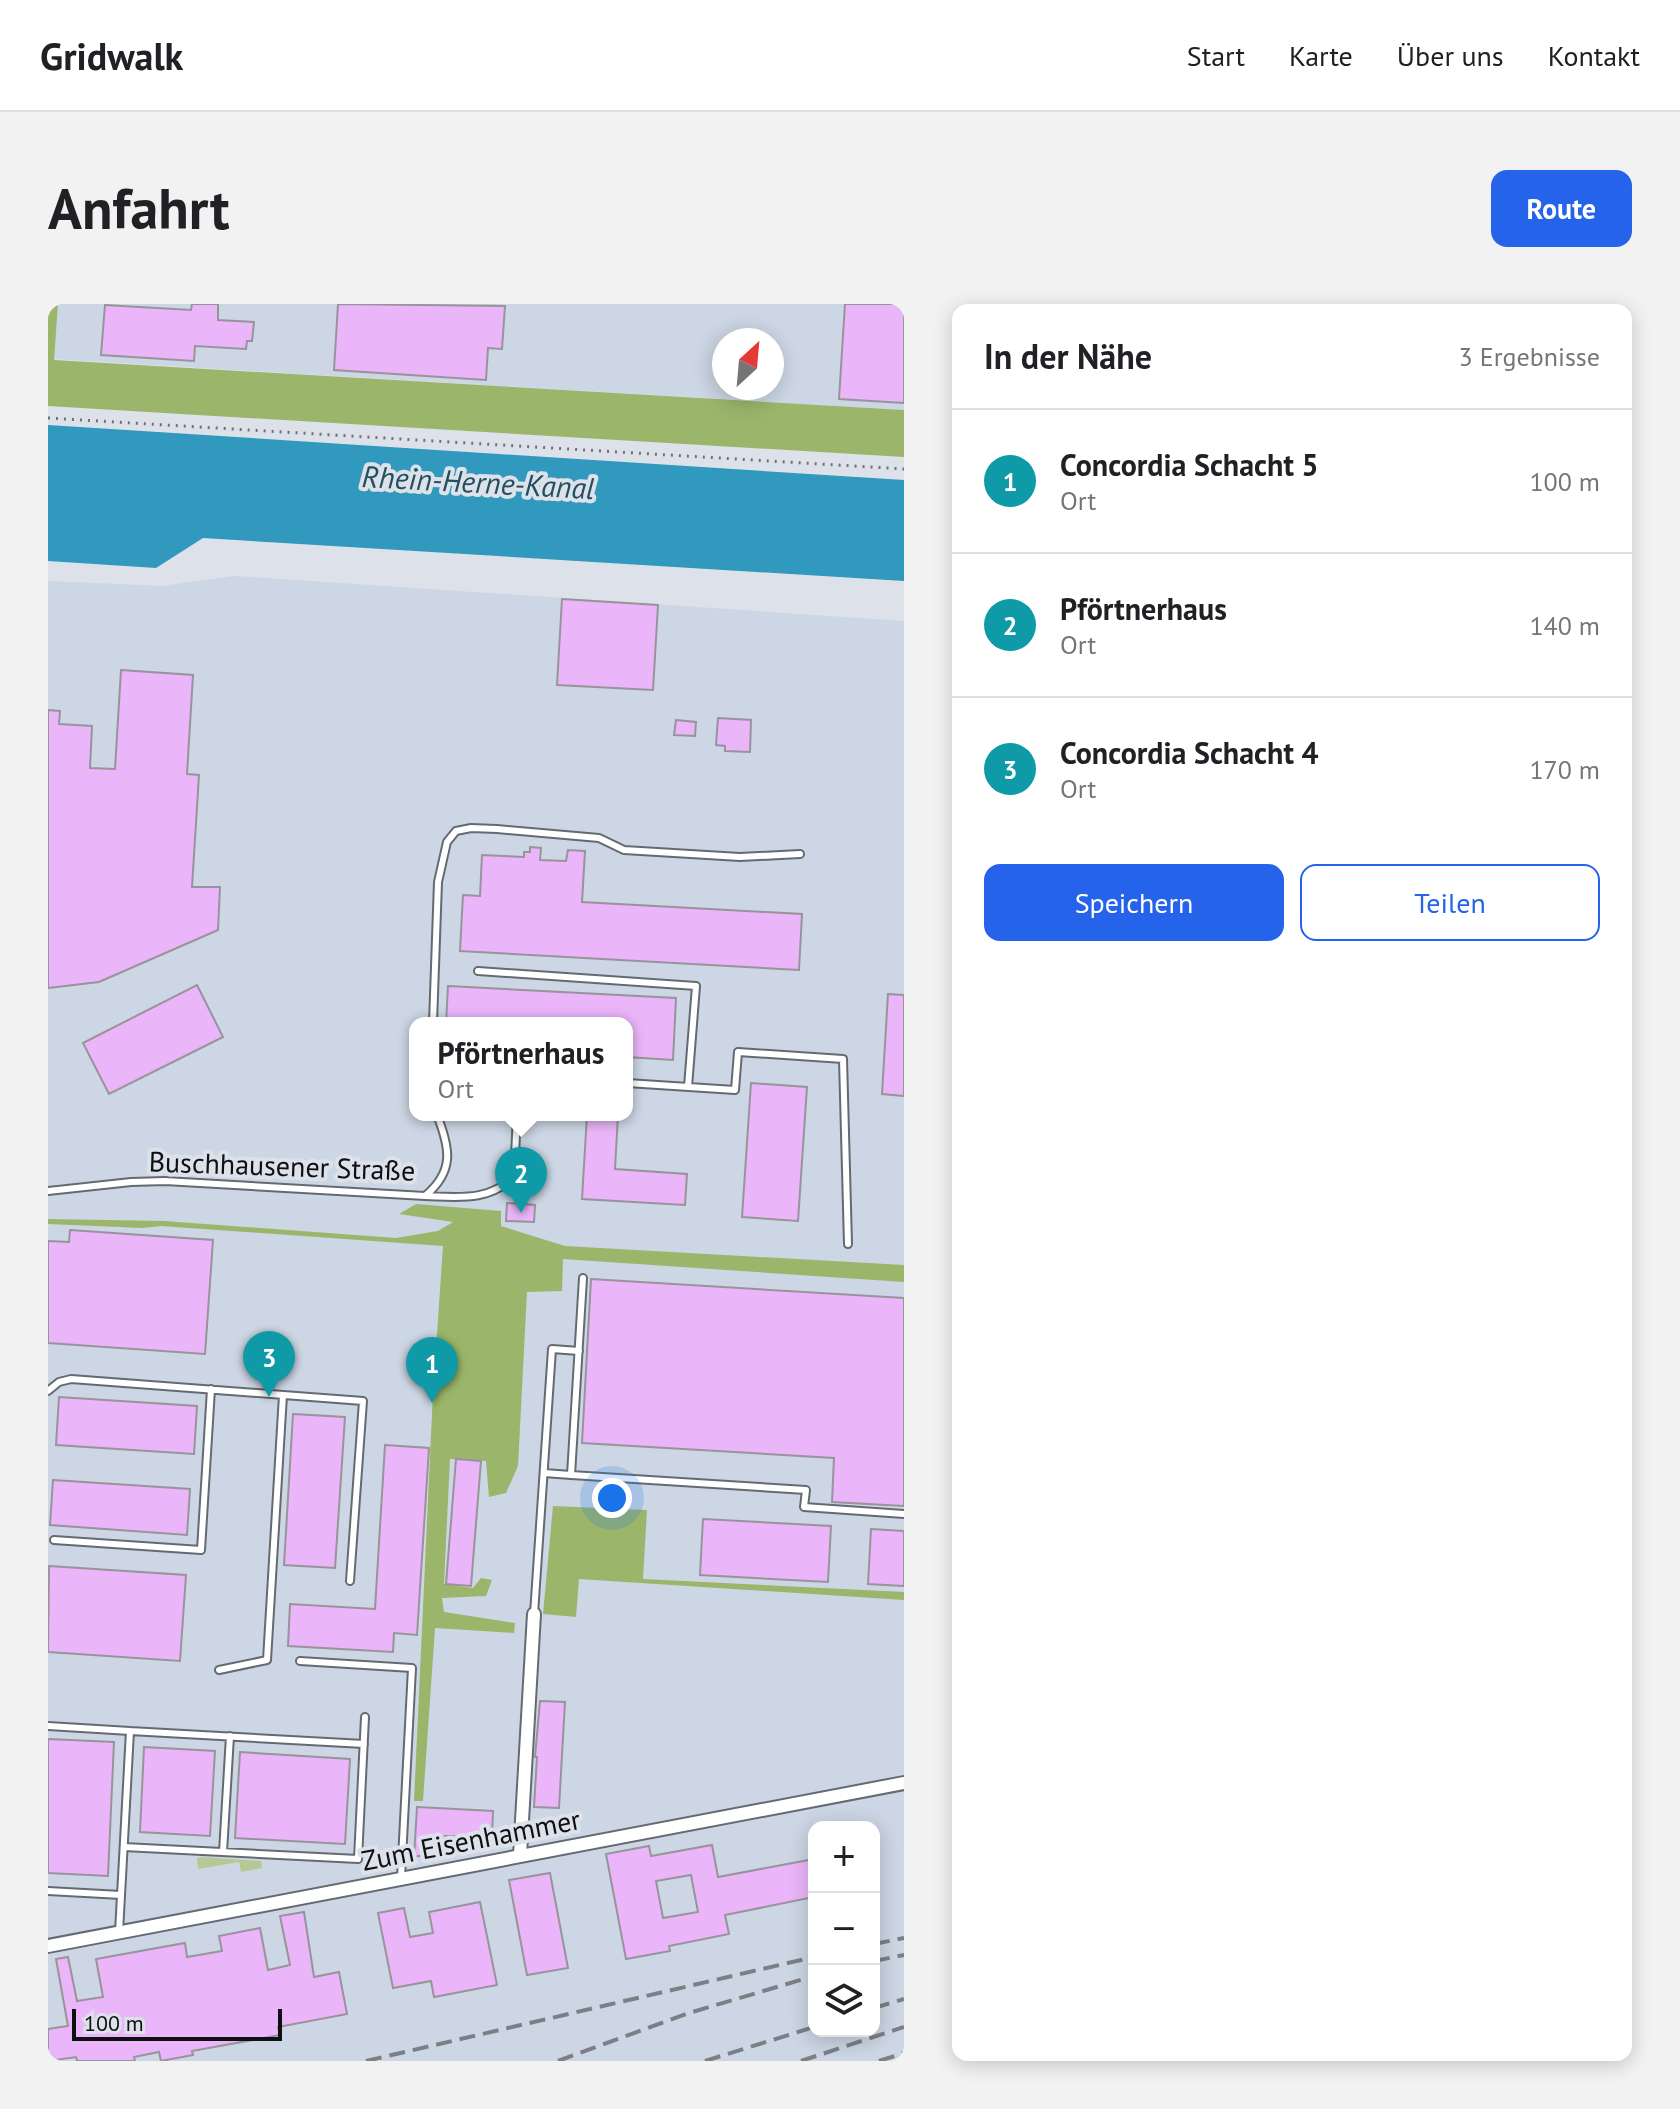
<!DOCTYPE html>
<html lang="de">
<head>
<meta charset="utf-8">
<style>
  body { margin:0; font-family:"PT Sans",sans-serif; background:#f2f2f2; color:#202124 }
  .controls { position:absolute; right:24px; bottom:24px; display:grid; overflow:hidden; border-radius:16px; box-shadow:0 4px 20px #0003 }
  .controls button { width:72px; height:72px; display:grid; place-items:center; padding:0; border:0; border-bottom:2px solid #e0e0e0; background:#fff; color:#202124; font:40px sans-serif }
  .compass { position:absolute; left:664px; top:24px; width:72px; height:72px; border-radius:50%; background:#fff; box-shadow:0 4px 20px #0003; rotate:26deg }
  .scale { position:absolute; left:24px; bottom:20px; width:210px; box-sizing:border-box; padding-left:8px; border:4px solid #0e1012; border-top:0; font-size:22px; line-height:28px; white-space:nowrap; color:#0e1012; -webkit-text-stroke:6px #dce1ea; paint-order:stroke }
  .you { position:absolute; left:564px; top:1194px; width:28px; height:28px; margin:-20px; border:6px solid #fff; border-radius:50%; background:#1a73e8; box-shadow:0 0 0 12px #1a73e833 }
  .badge { display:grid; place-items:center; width:52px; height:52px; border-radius:50%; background:#2563eb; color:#fff; font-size:26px; font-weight:700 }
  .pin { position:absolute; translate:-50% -66px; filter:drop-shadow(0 2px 4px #0008) }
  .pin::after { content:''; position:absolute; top:42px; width:28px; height:24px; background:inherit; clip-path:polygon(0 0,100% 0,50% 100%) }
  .popup { position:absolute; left:361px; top:713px; width:224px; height:104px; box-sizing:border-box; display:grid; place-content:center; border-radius:16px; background:#fff; filter:drop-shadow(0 2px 6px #0005); font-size:26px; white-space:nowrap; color:#757577 }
  .popup b { font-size:30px; color:#202124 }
  .popup::after { content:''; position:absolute; left:50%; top:100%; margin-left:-16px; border:16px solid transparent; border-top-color:#fff }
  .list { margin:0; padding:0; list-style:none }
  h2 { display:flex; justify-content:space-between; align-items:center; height:104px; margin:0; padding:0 32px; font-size:34px }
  h2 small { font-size:26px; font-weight:400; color:#757577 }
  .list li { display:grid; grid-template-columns:52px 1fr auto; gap:24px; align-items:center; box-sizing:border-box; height:144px; padding:0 32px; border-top:2px solid #e0e0e0 }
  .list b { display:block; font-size:30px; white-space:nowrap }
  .list p { margin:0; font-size:26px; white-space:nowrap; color:#757577 }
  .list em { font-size:26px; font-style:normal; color:#757577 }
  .actions { display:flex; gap:16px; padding:24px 32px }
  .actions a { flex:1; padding:18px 0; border:2px solid #2563eb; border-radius:16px; text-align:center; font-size:28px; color:#2563eb }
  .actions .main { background:#2563eb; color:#fff }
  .icon { flex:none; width:44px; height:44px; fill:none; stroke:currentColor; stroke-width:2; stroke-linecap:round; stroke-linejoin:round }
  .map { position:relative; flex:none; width:856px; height:1757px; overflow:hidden; border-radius:16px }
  header { display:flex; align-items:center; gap:48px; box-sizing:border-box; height:112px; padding:0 40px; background:#fff; border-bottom:2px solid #e0e0e0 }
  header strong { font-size:38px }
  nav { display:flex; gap:44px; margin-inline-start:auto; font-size:28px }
  .intro { display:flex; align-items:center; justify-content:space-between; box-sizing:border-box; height:192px; padding:0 48px }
  h1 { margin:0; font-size:56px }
  .button { padding:20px 36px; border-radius:16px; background:#2563eb; color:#fff; font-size:28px; font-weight:700 }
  main { display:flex; gap:48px; padding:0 48px }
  aside { flex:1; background:#fff; border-radius:16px; box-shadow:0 4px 20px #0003 }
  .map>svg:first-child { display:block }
  .built { fill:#ccd6e4; fill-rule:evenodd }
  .green { fill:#b5c995 }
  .forest { fill:#9bb66a }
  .water { fill:#3099bd }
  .building { fill:#eab6f9; stroke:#99939b; stroke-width:2; fill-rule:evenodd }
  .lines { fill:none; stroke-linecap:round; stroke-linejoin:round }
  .lane-casing { stroke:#656a71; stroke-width:10 }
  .street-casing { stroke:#656a71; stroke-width:16 }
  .path { stroke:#6f7378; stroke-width:3; stroke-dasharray:2 6; stroke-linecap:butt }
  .lane { stroke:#fff; stroke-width:6 }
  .street { stroke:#fff; stroke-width:12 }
  .rail { stroke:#7c8085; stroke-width:4; stroke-dasharray:16 8; stroke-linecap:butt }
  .labels { text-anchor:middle; stroke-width:8; stroke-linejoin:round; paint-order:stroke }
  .street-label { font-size:28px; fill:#0e1012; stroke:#dce1ea }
  .water-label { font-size:30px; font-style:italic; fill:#244f5f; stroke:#dce1ea }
</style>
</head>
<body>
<header>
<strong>Gridwalk</strong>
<nav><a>Start</a><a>Karte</a><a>Über uns</a><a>Kontakt</a></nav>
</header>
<div class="intro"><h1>Anfahrt</h1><a class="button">Route</a></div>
<main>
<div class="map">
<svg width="856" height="1757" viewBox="0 0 856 1757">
  <rect width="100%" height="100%" fill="#dce1ea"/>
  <path class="built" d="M 10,0 L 856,0 L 856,106 L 5,55 ZM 676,36 L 724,36 L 724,84 L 676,84 Z
    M 187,272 L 856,317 L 856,1757 L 0,1757 L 0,277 L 114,282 ZM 367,719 L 579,719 L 579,811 L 367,811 ZM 766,1523 L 826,1523 L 826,1727 L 766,1727 Z"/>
  <path class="green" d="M 154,1553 L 213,1557 L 214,1564 L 193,1568 L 191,1558 L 150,1565 L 149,1554 Z"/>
  <path class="forest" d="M 0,0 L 10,0 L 6,56 L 856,106 L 856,153 L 0,102 Z
    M 368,900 L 453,907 L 453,922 L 517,942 L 856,961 L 856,978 L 515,955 L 514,987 L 479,988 L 470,1162 L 458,1189 L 441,1193 L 438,1157 L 402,1155 L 396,1280 L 425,1284 L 433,1274 L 444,1276 L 438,1292 L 394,1294 L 396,1308 L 467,1319 L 466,1329 L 387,1324 L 375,1497 L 366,1497 L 385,1088 L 395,942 L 113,922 L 95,924 L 0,920 L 0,915 L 116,917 L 348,934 L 390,927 L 405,918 L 351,910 Z
    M 505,1202 L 599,1206 L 595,1275 L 856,1288 L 856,1296 L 531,1275 L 528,1313 L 495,1310 Z"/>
  <path class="water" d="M 0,121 L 856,176 L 856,277 L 155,234 L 108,264 L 0,257 Z"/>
  <path class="building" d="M 144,0 L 170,0 L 170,16 L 206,18 L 204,37 L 199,37 L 198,45 L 147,42 L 146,57 L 53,51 L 57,1 L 143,6 Z
    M 290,0 L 457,2 L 454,45 L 440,44 L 438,76 L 286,66 Z
    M 797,0 L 856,0 L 856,99 L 791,95 Z
    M 514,295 L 610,301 L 605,386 L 509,381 Z
    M 73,366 L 145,371 L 139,470 L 151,471 L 144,583 L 172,583 L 170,626 L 51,678 L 0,684 L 0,406 L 12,407 L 11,420 L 44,422 L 42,464 L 67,465 Z
    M 670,414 L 703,416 L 702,448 L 677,447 L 677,442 L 668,441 Z
    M 628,416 L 648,418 L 647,432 L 626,431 Z
    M 482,543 L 493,544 L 492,556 L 518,557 L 520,546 L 537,547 L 534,598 L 754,610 L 751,666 L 412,647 L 415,591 L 432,592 L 434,551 L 476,553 L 476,548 L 482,548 Z
    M 149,681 L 175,733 L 61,790 L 35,739 Z
    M 400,682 L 628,694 L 625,756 L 579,753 L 579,719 L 398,719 Z
    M 840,690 L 856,691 L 856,792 L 834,790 Z
    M 703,779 L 759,783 L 750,917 L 694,913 Z
    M 539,811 L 570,811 L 567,865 L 639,870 L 637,901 L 534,895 Z
    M 459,899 L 487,901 L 486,918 L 458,917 Z
    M 22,926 L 165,936 L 157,1050 L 0,1039 L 0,937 L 21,938 Z
    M 543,975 L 856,994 L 856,1202 L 784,1198 L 786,1154 L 534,1139 Z
    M 11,1093 L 149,1102 L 146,1150 L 8,1141 Z
    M 245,1110 L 297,1113 L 287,1264 L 236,1261 Z
    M 337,1141 L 381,1144 L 369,1331 L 346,1329 L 345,1348 L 240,1342 L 242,1300 L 327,1305 Z
    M 408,1155 L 433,1157 L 423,1282 L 398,1280 Z
    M 5,1176 L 142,1185 L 139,1231 L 2,1221 Z
    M 655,1215 L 783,1222 L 780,1278 L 652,1271 Z
    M 823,1225 L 856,1227 L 856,1282 L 820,1280 Z
    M 1,1262 L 138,1271 L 132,1357 L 0,1348 Z
    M 492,1397 L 517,1398 L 511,1504 L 486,1503 L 489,1453 L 487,1453 Z
    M 0,1435 L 66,1438 L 60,1572 L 0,1569 Z
    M 96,1443 L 167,1447 L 162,1532 L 92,1528 Z
    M 192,1448 L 302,1455 L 297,1540 L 187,1534 Z
    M 369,1503 L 445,1507 L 444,1534 L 397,1532 L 396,1547 L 366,1553 Z
    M 664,1541 L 670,1573 L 766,1555 L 766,1593 L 677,1611 L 681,1630 L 621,1642 L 622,1647 L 578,1655 L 558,1550 L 601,1542 L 603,1552 ZM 643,1571 L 650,1608 L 615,1614 L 608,1577 Z
    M 502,1569 L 520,1664 L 479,1671 L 461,1576 Z
    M 432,1598 L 449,1681 L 386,1693 L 383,1677 L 345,1684 L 330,1609 L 356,1604 L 362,1633 L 385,1629 L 381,1608 Z
    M 256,1608 L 266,1673 L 291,1668 L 299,1710 L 230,1723 L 232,1731 L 144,1747 L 145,1751 L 113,1757 L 111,1748 L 86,1753 L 87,1757 L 29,1757 L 28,1753 L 0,1757 L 0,1725 L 20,1722 L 8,1655 L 20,1653 L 29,1697 L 55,1693 L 48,1655 L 137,1639 L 139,1653 L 174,1647 L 171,1632 L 212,1624 L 220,1666 L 242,1661 L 232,1612 Z"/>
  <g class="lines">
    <g class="lane-casing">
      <path id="lane" d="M 430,667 L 648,682 L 640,783
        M 385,719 L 390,578 L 399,538 L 408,527 L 423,524 L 449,525 L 551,534 L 576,546 L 692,553 L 752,550
        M 579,779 L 687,786 L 690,748 L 795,755 L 800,940
        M 0,887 L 83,878 L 117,877 L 377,892 C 407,867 402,844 389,811
        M 377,892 C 410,893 442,898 466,872 L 469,811
        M 0,1087 L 11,1078 L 23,1075 L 315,1097 L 302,1277
        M 496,1169 L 523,1171 L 535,974
        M 523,1171 L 758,1186 L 756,1203 L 856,1210
        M 6,1236 L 153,1246 L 163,1085
        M 486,1310 L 504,1045 L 531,1047
        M 252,1357 L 364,1364 L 353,1574
        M 171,1366 L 219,1356 L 235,1091
        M 0,1422 L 82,1427 L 71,1628
        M 82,1427 L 316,1440
        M 76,1543 L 310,1555 L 317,1413
        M 175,1548 L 182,1432
        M 0,1587 L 73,1591"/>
    </g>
    <g class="street-casing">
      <path id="street" d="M 472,1551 L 486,1310
        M 0,1642 L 856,1479"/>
    </g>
    <path class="path" d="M 0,114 L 856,165"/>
    <use href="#lane" class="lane"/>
    <use href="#street" class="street"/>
    <path class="rail" d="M 826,1640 L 856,1634
      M 826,1657 L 856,1651
      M 826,1704 L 856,1695
      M 318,1757 L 766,1653
      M 510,1757 L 641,1709 L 766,1672
      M 657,1757 L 766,1723
      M 753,1757 L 856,1723
      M 831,1757 L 856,1749"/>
  </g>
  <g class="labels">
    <g class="street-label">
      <text transform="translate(234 862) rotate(2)" y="10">Buschhausener Straße</text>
      <text transform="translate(423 1536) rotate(-11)" y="10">Zum Eisenhammer</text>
    </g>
    <g class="water-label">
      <text transform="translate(430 179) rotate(3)" y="10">Rhein-Herne-Kanal</text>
    </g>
  </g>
</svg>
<div class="controls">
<button>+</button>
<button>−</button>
<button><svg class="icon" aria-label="layers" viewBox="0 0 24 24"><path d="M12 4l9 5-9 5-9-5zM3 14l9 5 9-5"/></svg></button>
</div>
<svg class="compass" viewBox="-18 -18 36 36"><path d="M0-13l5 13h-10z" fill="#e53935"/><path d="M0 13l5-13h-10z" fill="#757577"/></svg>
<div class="scale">100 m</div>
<div class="you"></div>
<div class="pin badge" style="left:384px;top:1099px;background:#0f9aa8">1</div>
<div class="pin badge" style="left:473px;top:909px;background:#0f9aa8">2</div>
<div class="popup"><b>Pförtnerhaus</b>Ort</div>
<div class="pin badge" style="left:221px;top:1093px;background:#0f9aa8">3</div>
</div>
<aside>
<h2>In der Nähe<small>3 Ergebnisse</small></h2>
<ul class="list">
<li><span class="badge" style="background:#0f9aa8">1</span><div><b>Concordia Schacht 5</b><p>Ort</p></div><em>100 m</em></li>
<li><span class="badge" style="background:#0f9aa8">2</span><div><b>Pförtnerhaus</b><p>Ort</p></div><em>140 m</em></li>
<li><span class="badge" style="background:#0f9aa8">3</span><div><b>Concordia Schacht 4</b><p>Ort</p></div><em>170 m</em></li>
</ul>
<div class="actions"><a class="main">Speichern</a><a>Teilen</a></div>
</aside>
</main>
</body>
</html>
